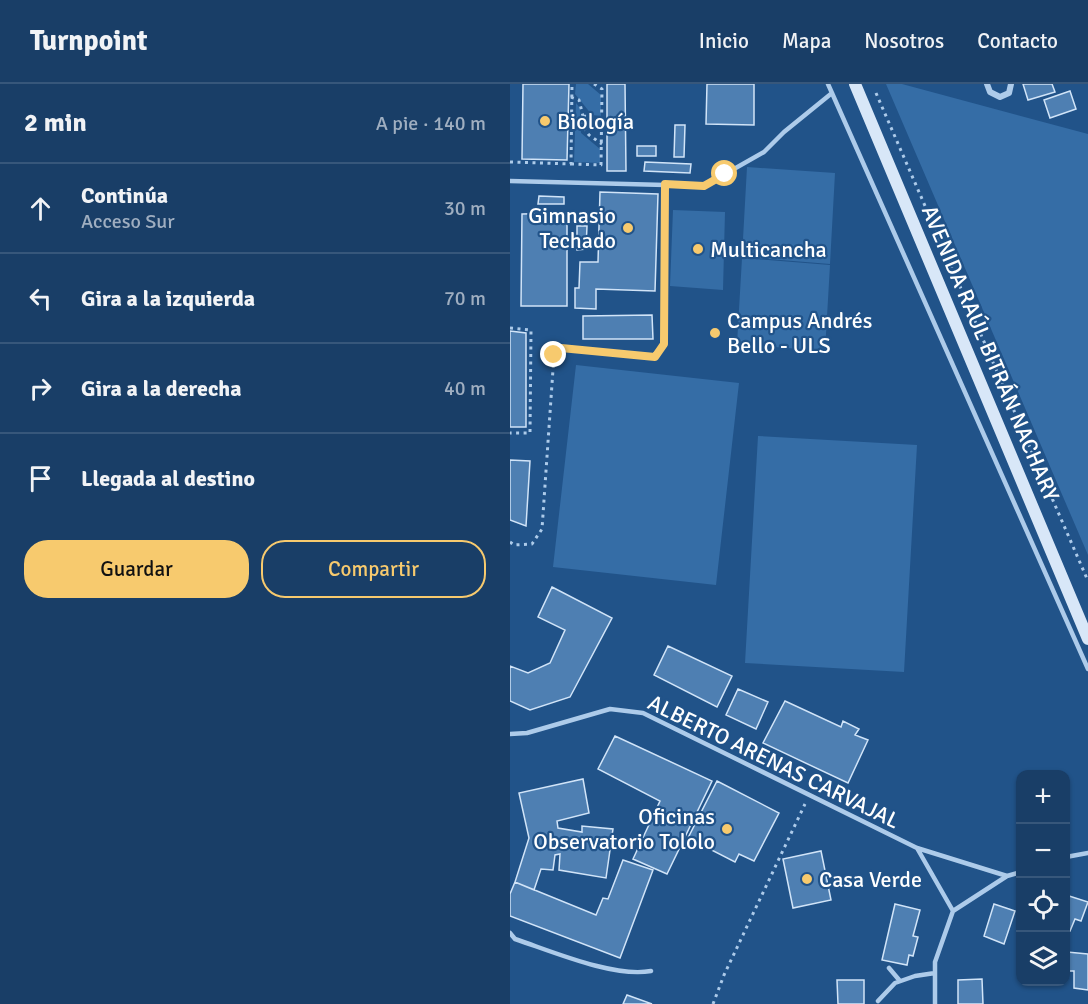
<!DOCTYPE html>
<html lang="es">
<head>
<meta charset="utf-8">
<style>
  body { margin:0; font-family:Signika,sans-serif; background:#264970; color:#f1f3f6 }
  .controls { position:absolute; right:18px; bottom:18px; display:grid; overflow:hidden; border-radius:12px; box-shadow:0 2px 4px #0004 }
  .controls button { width:54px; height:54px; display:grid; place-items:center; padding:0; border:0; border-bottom:2px solid #37577b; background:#193e67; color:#f1f3f6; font:30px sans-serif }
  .stop { position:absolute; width:18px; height:18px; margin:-14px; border:4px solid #f7ca6e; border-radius:50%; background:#fff }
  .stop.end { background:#f7ca6e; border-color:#fff; box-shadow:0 2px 6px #0008 }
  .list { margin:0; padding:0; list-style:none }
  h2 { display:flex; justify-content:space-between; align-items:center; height:78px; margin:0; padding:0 24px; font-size:26px }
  h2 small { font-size:20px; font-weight:400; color:#9faec0 }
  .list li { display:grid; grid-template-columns:39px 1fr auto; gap:18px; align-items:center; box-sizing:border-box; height:90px; padding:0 24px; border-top:2px solid #37577b }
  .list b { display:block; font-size:22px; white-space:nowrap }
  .list p { margin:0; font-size:20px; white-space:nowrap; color:#9faec0 }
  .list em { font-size:20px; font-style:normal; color:#9faec0 }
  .actions { display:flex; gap:12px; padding:18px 24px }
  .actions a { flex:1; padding:14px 0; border:2px solid #f7ca6e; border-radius:24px; text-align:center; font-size:21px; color:#f7ca6e }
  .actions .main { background:#f7ca6e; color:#111 }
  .icon { flex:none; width:33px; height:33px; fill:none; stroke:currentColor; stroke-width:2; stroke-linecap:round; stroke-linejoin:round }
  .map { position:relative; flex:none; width:578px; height:920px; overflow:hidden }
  header { display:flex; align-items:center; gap:36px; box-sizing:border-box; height:84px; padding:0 30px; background:#193e67; border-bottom:2px solid #37577b }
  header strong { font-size:28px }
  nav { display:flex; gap:33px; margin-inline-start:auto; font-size:21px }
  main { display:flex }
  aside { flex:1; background:#193e67 }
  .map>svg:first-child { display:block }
  .green { fill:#356da6 }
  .building { fill:#4e7fb2; stroke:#d1e4f8; stroke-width:1.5 }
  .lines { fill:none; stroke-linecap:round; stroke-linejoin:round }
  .path { stroke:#adcbea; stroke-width:3; stroke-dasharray:3 4.5; stroke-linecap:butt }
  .service { stroke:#adcbea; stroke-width:4.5 }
  .minor { stroke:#adcbea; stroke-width:6 }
  .secondary { stroke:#d8e7f8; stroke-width:12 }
  .route { stroke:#f7ca6e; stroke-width:8 }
  .poi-dot { fill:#f7ca6e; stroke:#215389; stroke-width:2 }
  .labels { text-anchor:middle; stroke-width:4.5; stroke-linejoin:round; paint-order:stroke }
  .poi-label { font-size:22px; fill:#fff; stroke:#215389; text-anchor:start }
  .street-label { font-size:22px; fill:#fff; stroke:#215389 }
</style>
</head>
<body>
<header>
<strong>Turnpoint</strong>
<nav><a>Inicio</a><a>Mapa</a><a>Nosotros</a><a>Contacto</a></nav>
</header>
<main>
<aside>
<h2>2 min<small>A pie · 140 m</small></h2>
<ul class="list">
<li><svg class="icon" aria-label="ahead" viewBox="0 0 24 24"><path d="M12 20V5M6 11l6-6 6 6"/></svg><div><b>Continúa</b><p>Acceso Sur</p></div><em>30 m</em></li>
<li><svg class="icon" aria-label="left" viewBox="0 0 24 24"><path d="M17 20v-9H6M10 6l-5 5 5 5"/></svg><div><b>Gira a la izquierda</b></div><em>70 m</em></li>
<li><svg class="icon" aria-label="right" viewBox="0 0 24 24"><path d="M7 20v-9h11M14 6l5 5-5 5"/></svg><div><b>Gira a la derecha</b></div><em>40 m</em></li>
<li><svg class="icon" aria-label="arrive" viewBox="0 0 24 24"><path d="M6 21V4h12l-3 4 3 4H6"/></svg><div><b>Llegada al destino</b></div></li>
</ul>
<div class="actions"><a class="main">Guardar</a><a>Compartir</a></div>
</aside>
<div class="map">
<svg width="578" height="920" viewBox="0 0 578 920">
  <rect width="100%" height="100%" fill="#215389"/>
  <path class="green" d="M 66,0 L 78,0 L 91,11 L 91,32 L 82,31 L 65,10 Z
    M 376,0 L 392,0 L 578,50 L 578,471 Z
    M 66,19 L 70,24 L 71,49 L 90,65 L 90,79 L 64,78 Z
    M 237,83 L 325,89 L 320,180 L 232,173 Z
    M 163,126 L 215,128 L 213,206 L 160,202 Z
    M 232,174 L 320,181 L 315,267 L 227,260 Z
    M 66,281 L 229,299 L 206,501 L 43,483 Z
    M 248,352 L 407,361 L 394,588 L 235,579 Z"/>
  <path class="building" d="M 13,0 L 59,0 L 57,76 L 12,75 Z
    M 97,0 L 115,0 L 116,87 L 97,87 Z
    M 197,0 L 244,0 L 244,41 L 196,40 Z
    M 513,0 L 542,0 L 545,8 L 518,16 Z
    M 560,7 L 566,25 L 540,34 L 534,16 Z
    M 165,41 L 175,41 L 174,73 L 164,73 Z
    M 127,62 L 146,62 L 146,72 L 127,72 Z
    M 135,78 L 181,80 L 180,89 L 134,87 Z
    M 90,108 L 148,110 L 145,207 L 86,205 L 86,225 L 65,224 L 65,204 L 69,204 L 70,178 L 88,178 Z
    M 29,112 L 54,113 L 54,120 L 28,120 Z
    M 57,129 L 57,222 L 11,222 L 12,130 Z
    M 67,142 L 77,142 L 76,165 L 67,166 Z
    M 142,231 L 143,255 L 73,255 L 73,232 Z
    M 0,247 L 16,249 L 16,343 L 0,343 Z
    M 0,376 L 20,377 L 16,442 L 0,436 Z
    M 42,503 L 102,534 L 60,613 L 20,626 L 0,617 L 0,582 L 18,589 L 40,579 L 55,546 L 28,533 Z
    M 158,562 L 222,592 L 207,623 L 144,591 Z
    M 228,605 L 258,618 L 246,645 L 216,631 Z
    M 275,617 L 331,643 L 333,637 L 349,645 L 345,651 L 358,656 L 338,699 L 253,659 Z
    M 105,652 L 202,697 L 157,790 L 123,775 L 150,717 L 88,685 Z
    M 73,695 L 79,729 L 47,737 L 48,744 L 72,748 L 72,742 L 103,745 L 96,794 L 49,786 L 50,770 L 45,771 L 43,786 L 31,785 L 24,806 L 5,798 L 19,754 L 9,709 Z
    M 207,697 L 269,729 L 244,777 L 229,770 L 225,778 L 178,754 Z
    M 311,767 L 321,816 L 283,824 L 273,775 Z
    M 113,776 L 143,786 L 110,874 L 0,832 L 0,810 L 5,798 L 86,831 L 93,814 L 98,815 Z
    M 556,811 L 578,818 L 571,837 L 565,835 L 560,847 L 556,845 Z
    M 385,820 L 410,826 L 403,852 L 408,853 L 403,872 L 399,871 L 397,881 L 372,876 Z
    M 484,820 L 505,827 L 494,860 L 474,852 Z
    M 557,868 L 578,870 L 578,906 L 564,904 L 564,887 L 557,887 Z
    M 472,895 L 473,920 L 448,920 L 448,896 Z
    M 327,896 L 354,896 L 354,920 L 328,920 Z
    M 117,911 L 142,920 L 113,920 Z"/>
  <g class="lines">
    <path class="path" d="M 366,9 L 578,497
      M 61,13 L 69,16 L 73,32 L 72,42 L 79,51 L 92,60
      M 73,32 L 92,34
      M 0,78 L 61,80 L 62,0
      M 61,80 L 91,81 L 92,5 L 84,0
      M 0,244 L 21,246 L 20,349 L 0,349
      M 0,458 L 4,461 L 22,460 L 32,445 L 44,271 L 51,264 L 145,273 L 154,260 L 155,111
      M 203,920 L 214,891 L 295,720"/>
    <path class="service" d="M 318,0 L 578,585
      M 0,97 L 194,102 L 254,68 L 274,48 L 322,9
      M 0,650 L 17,649 L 100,625 L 133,629 L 407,764 L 497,792 L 511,788
      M 407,764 L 443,827 L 497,792
      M 556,773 L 578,769
      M 0,849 L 5,855 C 41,867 104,894 141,887
      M 379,884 L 390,897
      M 368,917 L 385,899 L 405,892 L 425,889
      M 425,920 L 425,878 L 443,827"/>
    <path class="minor" d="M 477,0 L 480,8 L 490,13 L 499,9 L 501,0"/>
    <path class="secondary" d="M 345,0 L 578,555"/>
  </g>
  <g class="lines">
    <path class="route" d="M 44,271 L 51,264 L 145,273 L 154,260 L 155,100 L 194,102 L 215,90"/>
  </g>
  <g class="poi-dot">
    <circle cx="35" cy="37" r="6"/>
    <circle cx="118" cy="144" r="6"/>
    <circle cx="188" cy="165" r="6"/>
    <circle cx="205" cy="249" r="6"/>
    <circle cx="217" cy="745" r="6"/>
    <circle cx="297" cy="795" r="6"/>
  </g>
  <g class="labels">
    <g class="poi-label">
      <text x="47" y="45">Biología</text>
      <text x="106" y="139" text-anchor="end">Gimnasio<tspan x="106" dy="25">Techado</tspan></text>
      <text x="200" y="173">Multicancha</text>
      <text x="217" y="244">Campus Andrés<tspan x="217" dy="25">Bello - ULS</tspan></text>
      <text x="205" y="740" text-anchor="end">Oficinas<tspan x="205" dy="25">Observatorio Tololo</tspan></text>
      <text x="309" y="803">Casa Verde</text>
    </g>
    <g class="street-label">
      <text transform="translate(481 269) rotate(67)" y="8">AVENIDA RAÚL BITRÁN NACHARY</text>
      <text transform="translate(264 677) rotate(26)" y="8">ALBERTO ARENAS CARVAJAL</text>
    </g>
  </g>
</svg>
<div class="controls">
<button>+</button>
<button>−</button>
<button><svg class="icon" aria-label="locate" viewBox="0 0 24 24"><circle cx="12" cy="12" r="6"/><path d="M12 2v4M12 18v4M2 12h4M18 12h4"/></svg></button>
<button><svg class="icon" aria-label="layers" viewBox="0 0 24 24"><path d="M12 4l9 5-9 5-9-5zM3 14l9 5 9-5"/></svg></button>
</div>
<div class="stop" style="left:215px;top:90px"></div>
<div class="stop end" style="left:44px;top:271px"></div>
</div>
</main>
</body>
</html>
